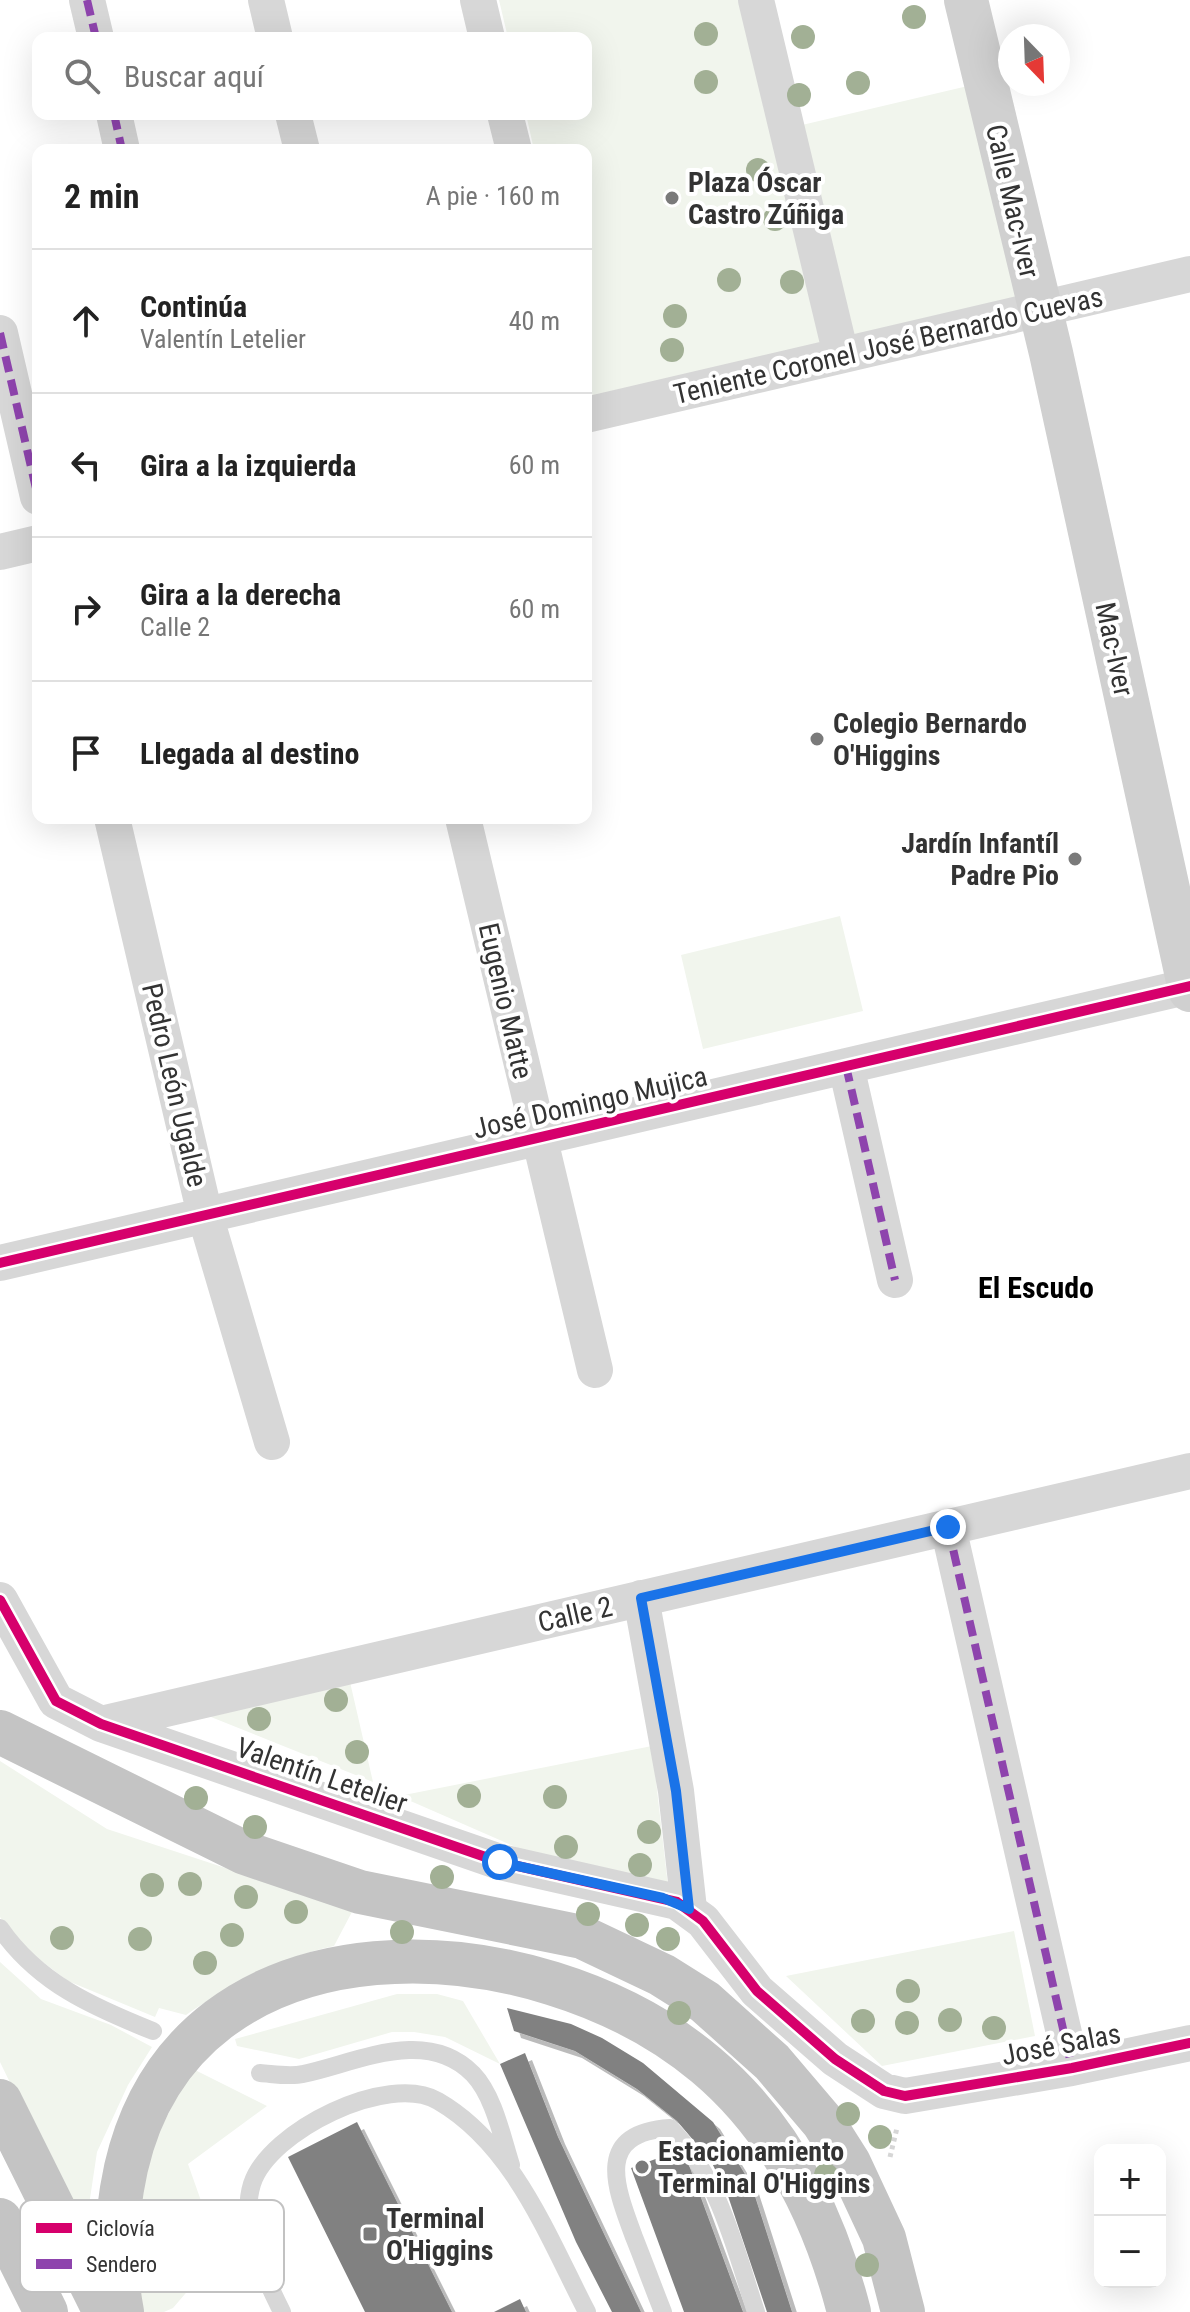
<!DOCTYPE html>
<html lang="es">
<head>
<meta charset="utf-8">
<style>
  body { margin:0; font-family:"Roboto Condensed",sans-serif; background:#f6f6f6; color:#222 }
  .controls { position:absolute; right:24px; bottom:24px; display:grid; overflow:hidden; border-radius:16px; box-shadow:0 8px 32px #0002 }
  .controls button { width:72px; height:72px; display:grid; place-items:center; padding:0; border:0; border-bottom:2px solid #e0e0e0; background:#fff; color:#222; font:40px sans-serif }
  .compass { position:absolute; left:998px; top:24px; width:72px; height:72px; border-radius:50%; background:#fff; box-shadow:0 8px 32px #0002; rotate:157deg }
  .stop { position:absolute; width:24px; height:24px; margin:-18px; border:6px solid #1a73e8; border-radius:50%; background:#fff }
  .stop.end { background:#1a73e8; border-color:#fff; box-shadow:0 2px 8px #0008 }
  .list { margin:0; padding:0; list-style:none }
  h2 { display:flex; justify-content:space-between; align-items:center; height:104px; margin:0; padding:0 32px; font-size:34px }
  h2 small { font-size:26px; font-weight:400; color:#767676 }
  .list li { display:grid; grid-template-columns:52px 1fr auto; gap:24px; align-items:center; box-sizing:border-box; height:144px; padding:0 32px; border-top:2px solid #e0e0e0 }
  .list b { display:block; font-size:30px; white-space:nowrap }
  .list p { margin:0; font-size:26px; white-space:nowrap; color:#767676 }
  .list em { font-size:26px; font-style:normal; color:#767676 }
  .icon { flex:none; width:44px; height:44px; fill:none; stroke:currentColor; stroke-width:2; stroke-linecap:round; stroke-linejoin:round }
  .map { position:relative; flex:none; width:1190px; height:2312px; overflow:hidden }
  .search { position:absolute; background:#fff; box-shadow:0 8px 32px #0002; left:32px; top:32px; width:560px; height:88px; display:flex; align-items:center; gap:20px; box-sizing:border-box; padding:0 28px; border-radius:16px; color:#767676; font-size:30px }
  .panel { position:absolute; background:#fff; box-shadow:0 8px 32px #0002; left:32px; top:144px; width:560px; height:680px; border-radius:16px }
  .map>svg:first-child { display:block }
  .green { fill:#f1f5ed }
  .building { fill:#818181; filter:url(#shadow) }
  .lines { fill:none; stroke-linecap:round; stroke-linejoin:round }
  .path { stroke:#d6d6d6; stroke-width:5; stroke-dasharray:4 4; stroke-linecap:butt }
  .lane { stroke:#d7d7d7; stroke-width:18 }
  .street { stroke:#d7d7d7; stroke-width:36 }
  .secondary { stroke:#d0d0d0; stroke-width:44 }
  .highway { stroke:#c4c4c4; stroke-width:44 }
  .quiet { stroke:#8e44ad; stroke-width:8; stroke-dasharray:16 8; stroke-linecap:butt }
  .cycleway-casing { stroke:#fff; stroke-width:15 }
  .cycleway { stroke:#d6006c; stroke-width:10 }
  .tree { fill:#a2b095 }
  .route { stroke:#1a73e8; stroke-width:10 }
  .poi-dot { fill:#7a7a7a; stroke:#fff; stroke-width:3 }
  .labels { text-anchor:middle; stroke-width:8; stroke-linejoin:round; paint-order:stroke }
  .poi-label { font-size:28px; font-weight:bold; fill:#333; stroke:#fff; text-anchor:start }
  .street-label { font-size:28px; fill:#333; stroke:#fff }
  .neighbourhood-label { font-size:30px; font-weight:bold; fill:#000; stroke:#fff }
  .key { fill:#fff; stroke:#c2c2c2; stroke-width:2 }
  .key-label { font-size:22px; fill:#333 }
</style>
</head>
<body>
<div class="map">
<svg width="1190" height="2312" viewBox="0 0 1190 2312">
  <defs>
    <filter id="shadow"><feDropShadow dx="7" dy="7" stdDeviation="0" flood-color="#0004"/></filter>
  </defs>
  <rect width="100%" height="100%" fill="#fff"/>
  <path class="green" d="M 499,0 L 742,0 L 824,342 L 593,397 L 586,367 L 586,150 L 534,150 L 526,114 L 586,114 L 586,38 L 508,38 Z
    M 972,85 L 1021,297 L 851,337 L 802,125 Z
    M 840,916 L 863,1011 L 703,1049 L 681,955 Z
    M 350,1682 L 373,1782 L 206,1715 Z
    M 652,1746 L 668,1886 L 543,1859 L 399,1796 Z
    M 0,1761 L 107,1829 L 353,1910 L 334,1946 C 278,1958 233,1983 186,2015 L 159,2008 L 155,2017 L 68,1981 L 19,1944 L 0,1917 Z
    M 1014,1931 L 1035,2036 L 882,2066 L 786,1976 Z
    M 0,1962 L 41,1999 L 111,2025 L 152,2047 L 128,2085 L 97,2152 L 86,2225 L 77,2221 L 0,2062 Z
    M 397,1994 L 437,1994 L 463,2001 L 500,2064 L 445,2037 L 414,2032 L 392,2032 L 299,2059 L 237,2046 L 235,2039 Z
    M 191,2068 L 267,2106 L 188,2164 L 218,2249 L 215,2259 L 173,2308 L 164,2312 L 132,2312 L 130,2191 Z"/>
  <path class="building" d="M 507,2008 L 571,2024 L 602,2038 L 643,2063 L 713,2122 L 751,2184 L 792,2312 L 767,2312 L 728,2196 L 711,2161 L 677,2121 L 637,2089 L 575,2051 L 514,2031 Z
    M 525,2053 L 558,2137 L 641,2312 L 612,2312 L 576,2242 L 500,2064 Z
    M 357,2122 L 452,2312 L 365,2312 L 288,2157 Z
    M 683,2149 L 743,2312 L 684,2312 L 631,2168 Z
    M 520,2299 L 526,2312 L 494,2312 Z"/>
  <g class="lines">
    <path class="path" d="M 890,2157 L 897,2128"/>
    <path class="lane" d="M 0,1928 C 38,1983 93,2007 153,2031
      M 260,2073 C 274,2074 290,2077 303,2074 C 356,2063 426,2026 473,2074 C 494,2096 502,2137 511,2165
      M 282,2312 C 264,2276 239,2226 252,2184 C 269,2131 388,2072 438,2101 C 514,2145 548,2237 587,2312
      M 663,2312 C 653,2287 644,2262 634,2237 C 615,2186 594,2133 670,2128 C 719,2177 735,2248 756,2312"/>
    <path class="street" d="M 87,0 L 96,38
      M 266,0 L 275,38
      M 478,0 L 487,38
      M 756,0 L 841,355
      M 114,114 L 122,150
      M 293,114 L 302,150
      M 505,114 L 514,150
      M 0,333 L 38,497
      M 586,415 L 1190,274
      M 0,552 L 38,543
      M 112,818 L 205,1215 L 272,1442
      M 463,818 L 595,1370
      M 846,1066 L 895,1280
      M 0,1263 L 1190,986
      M 948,1527 L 1072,2068
      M 641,1598 L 676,1791 L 689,1909
      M 0,1600 L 56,1701 L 101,1724 L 500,1862 L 677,1902 L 703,1921 L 757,1991 L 835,2059 L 884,2091 L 905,2096 L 1072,2068 L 1190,2043
      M 101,1724 L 1190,1471"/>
    <path class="secondary" d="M 966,0 L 1051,353 L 1190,990"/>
    <path class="highway" d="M 0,1732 L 245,1853 L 360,1892 L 582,1937 L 662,1975 L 705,2002 L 772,2062 L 823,2122 L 849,2163 L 884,2238 L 903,2312
      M 0,2101 L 105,2312
      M 0,2220 L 46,2312
      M 122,2312 C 113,2265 116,2214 126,2168 C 187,1902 536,1922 706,2065 C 781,2128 825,2218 849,2312"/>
    <path class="quiet" d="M 87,0 L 96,38
      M 114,114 L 122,150
      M 0,333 L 38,497
      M 846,1066 L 895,1280
      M 948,1527 L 1072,2068
      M 641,1598 L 676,1791 L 689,1909"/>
    <g class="cycleway-casing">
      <path id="cycleway" d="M 0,1263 L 1190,986
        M 0,1600 L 56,1701 L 101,1724 L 500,1862 L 677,1902 L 703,1921 L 757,1991 L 835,2059 L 884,2091 L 905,2096 L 1072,2068 L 1190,2043"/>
    </g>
    <use href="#cycleway" class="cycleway"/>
  </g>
  <g class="tree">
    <circle cx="914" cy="17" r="12"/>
    <circle cx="706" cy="34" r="12"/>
    <circle cx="803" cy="37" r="12"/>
    <circle cx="706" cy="82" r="12"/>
    <circle cx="858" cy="83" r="12"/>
    <circle cx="799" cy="95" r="12"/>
    <circle cx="758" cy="170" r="12"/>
    <circle cx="775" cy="219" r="12"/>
    <circle cx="729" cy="280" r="12"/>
    <circle cx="792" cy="282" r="12"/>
    <circle cx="675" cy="316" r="12"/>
    <circle cx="672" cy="350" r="12"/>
    <circle cx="336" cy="1700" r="12"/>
    <circle cx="259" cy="1719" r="12"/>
    <circle cx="357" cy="1752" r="12"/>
    <circle cx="469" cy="1796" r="12"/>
    <circle cx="555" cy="1797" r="12"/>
    <circle cx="196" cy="1798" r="12"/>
    <circle cx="255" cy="1827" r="12"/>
    <circle cx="649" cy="1832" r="12"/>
    <circle cx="566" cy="1847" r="12"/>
    <circle cx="640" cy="1865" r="12"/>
    <circle cx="442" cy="1877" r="12"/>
    <circle cx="190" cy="1884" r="12"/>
    <circle cx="152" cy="1885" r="12"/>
    <circle cx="246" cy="1897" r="12"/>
    <circle cx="296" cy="1912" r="12"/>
    <circle cx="588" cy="1914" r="12"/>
    <circle cx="637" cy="1925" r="12"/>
    <circle cx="402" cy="1932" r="12"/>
    <circle cx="232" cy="1935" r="12"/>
    <circle cx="62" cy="1938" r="12"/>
    <circle cx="140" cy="1939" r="12"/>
    <circle cx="668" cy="1939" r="12"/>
    <circle cx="205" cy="1963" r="12"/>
    <circle cx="908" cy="1991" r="12"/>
    <circle cx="679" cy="2013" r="12"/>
    <circle cx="950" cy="2020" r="12"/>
    <circle cx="863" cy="2021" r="12"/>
    <circle cx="907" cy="2023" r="12"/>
    <circle cx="994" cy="2028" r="12"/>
    <circle cx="848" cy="2114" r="12"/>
    <circle cx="880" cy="2137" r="12"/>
    <circle cx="826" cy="2175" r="12"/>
    <circle cx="867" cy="2265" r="12"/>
  </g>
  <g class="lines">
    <path class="route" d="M 500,1862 L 663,1898 L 689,1909 L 676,1791 L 641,1598 L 948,1527"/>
  </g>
  <g class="poi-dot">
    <circle cx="672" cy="198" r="8"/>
    <circle cx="817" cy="739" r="8"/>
    <circle cx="1075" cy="859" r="8"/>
    <circle cx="642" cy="2167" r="8"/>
    <rect x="362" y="2226" width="16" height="16" rx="4"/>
  </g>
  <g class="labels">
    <g class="poi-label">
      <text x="688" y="192">Plaza Óscar<tspan x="688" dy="32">Castro Zúñiga</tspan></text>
      <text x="833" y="733">Colegio Bernardo<tspan x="833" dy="32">O'Higgins</tspan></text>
      <text x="1059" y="853" text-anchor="end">Jardín Infantíl<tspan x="1059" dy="32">Padre Pio</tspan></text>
      <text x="658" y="2161">Estacionamiento<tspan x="658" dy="32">Terminal O'Higgins</tspan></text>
      <text x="386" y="2228">Terminal<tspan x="386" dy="32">O'Higgins</tspan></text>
    </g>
    <g class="street-label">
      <text transform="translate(1013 201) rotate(77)" y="10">Calle Mac-Iver</text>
      <text transform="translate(888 345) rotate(-13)" y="10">Teniente Coronel José Bernardo Cuevas</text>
      <text transform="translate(1115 649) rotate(78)" y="10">Mac-Iver</text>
      <text transform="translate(506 1001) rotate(77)" y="10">Eugenio Matte</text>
      <text transform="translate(175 1085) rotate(77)" y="10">Pedro León Ugalde</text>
      <text transform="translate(590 1102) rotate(-13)" y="10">José Domingo Mujica</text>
      <text transform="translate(575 1614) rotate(-13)" y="10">Calle 2</text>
      <text transform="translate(322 1775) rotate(19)" y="10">Valentín Letelier</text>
      <text transform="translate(1061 2044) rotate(-11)" y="10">José Salas</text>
    </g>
    <g class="neighbourhood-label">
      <text x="1036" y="1298">El Escudo</text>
    </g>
  </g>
  <rect x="20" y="2200" width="264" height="92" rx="12" class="key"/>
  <rect x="36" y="2223" width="36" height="10" fill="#d6006c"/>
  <rect x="36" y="2259" width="36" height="10" fill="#8e44ad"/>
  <g class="key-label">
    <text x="86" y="2236">Ciclovía</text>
    <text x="86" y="2272">Sendero</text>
  </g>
</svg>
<div class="controls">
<button>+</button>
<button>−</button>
</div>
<svg class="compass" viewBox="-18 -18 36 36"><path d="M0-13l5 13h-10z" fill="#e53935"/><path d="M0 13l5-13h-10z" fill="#767676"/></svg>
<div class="stop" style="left:500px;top:1862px"></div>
<div class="stop end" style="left:948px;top:1527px"></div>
<div class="search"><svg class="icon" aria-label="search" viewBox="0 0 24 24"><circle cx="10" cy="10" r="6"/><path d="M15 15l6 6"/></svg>Buscar aquí</div>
<section class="panel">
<h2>2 min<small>A pie · 160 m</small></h2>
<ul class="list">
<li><svg class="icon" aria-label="ahead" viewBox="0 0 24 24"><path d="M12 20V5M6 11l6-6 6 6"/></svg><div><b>Continúa</b><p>Valentín Letelier</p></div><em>40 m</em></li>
<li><svg class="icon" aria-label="left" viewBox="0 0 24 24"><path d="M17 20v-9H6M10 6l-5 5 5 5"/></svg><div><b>Gira a la izquierda</b></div><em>60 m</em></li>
<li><svg class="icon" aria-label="right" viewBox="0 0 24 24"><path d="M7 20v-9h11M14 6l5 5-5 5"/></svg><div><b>Gira a la derecha</b><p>Calle 2</p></div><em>60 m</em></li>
<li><svg class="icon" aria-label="arrive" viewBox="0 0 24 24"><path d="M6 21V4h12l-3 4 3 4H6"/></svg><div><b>Llegada al destino</b></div></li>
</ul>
</section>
</div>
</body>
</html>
